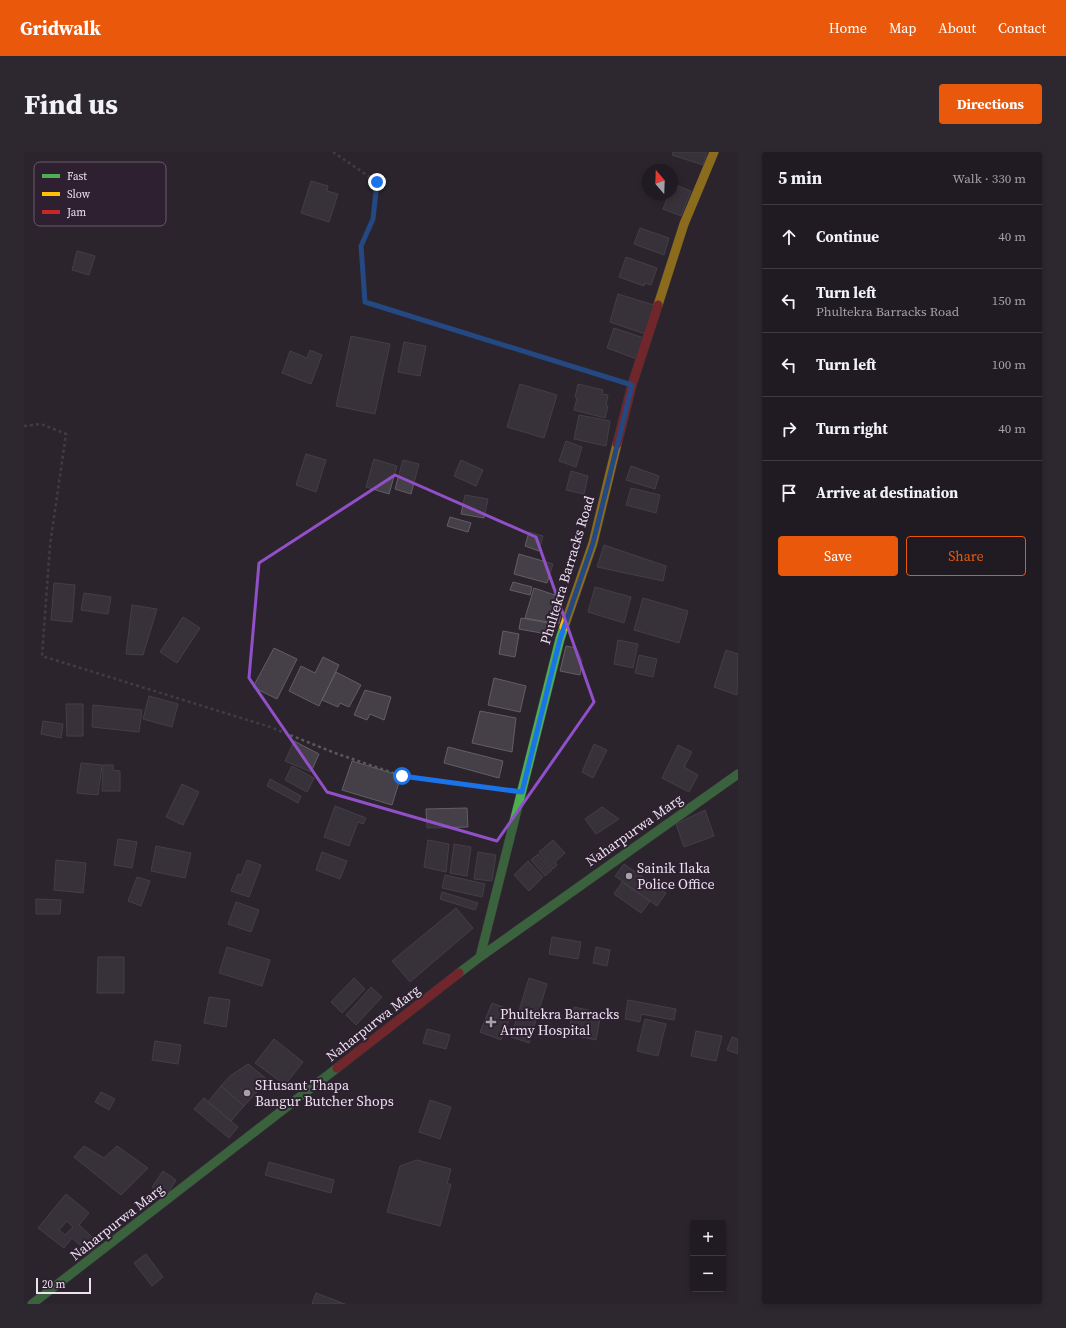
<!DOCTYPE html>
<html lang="en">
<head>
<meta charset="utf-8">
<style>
  body { margin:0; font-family:"Source Serif 4",serif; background:#2d282f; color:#f1f3f6 }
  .controls { position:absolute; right:12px; bottom:12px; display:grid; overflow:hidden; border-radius:4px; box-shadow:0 2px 6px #0003 }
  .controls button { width:36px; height:36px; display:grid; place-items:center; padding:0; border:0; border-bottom:1px solid #3d3940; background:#201b22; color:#f1f3f6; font:20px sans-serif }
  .compass { position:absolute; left:618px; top:12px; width:36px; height:36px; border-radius:50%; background:#201b22; box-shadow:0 2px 6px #0003; rotate:341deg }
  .scale { position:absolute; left:12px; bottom:10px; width:55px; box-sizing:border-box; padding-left:4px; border:2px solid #ebe2ee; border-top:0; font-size:11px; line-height:14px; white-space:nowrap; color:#ebe2ee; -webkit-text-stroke:3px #2e2031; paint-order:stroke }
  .stop { position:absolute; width:12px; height:12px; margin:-9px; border:3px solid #1a73e8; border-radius:50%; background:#fff }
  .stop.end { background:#1a73e8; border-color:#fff; box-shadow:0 1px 4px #0008 }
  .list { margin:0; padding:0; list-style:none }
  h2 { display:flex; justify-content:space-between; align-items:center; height:52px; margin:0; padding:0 16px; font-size:17px }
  h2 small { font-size:13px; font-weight:400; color:#a2a1a5 }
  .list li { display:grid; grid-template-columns:26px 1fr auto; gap:12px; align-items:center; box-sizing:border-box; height:64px; padding:0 16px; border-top:1px solid #3d3940 }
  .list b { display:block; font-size:15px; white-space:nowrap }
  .list p { margin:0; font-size:13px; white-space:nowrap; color:#a2a1a5 }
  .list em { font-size:13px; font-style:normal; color:#a2a1a5 }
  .actions { display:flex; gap:8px; padding:12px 16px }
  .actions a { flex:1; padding:9px 0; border:1px solid #ea580c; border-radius:4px; text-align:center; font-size:14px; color:#ea580c }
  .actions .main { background:#ea580c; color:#fff }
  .icon { flex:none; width:22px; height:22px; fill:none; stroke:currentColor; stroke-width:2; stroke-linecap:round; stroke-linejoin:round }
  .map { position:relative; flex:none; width:714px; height:1152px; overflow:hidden; border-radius:4px }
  header { display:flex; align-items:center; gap:24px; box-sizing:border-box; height:56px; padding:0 20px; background:#ea580c; color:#fff }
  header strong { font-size:19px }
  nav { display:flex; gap:22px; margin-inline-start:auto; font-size:14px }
  .intro { display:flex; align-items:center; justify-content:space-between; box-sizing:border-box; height:96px; padding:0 24px }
  h1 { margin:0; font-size:28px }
  .button { padding:10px 18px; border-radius:4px; background:#ea580c; color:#fff; font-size:14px; font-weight:700 }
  main { display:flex; gap:24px; padding:0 24px }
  aside { flex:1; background:#201b22; border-radius:4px; box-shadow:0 2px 6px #0003 }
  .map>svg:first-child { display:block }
  .building { fill:#454047; stroke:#635d65; fill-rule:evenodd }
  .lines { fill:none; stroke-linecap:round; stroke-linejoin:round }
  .fast-casing { stroke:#453f47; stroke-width:10 }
  .slow-casing { stroke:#453f47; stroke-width:10 }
  .jam-casing { stroke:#453f47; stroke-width:10 }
  .path { stroke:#565b59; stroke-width:2.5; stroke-dasharray:3 3; stroke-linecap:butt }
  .fast { stroke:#4caf50; stroke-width:9 }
  .slow { stroke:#ffc107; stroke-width:9 }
  .jam { stroke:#c62828; stroke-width:9 }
  .route { stroke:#1a73e8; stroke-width:5 }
  .marked { fill:none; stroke:#9150c8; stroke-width:3; stroke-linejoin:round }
  .poi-dot { fill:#a8a0aa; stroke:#2e2031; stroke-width:1.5 }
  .labels { text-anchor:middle; stroke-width:4; stroke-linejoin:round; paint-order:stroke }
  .street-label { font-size:14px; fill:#ebe2ee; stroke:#2e2031 }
  .poi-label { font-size:14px; fill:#ebe2ee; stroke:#2e2031; text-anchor:start }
  .key { fill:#2e2031; stroke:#675a6a; stroke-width:1 }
  .key-label { font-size:11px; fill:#ebe2ee }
</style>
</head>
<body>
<header>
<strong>Gridwalk</strong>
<nav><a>Home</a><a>Map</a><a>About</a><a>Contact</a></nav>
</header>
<div class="intro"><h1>Find us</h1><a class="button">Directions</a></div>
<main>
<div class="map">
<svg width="714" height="1152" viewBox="0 0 714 1152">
  <rect width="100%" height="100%" fill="#2b242d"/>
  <path class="building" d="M 649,0 L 683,0 L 679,13 L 648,3 Z
    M 287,29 L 304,34 L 303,39 L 314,42 L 305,70 L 277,61 Z
    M 649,32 L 667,39 L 657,64 L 639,57 L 645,42 L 648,42 Z
    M 616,76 L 645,86 L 640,103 L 610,92 Z
    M 53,99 L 71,104 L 65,123 L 48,118 Z
    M 602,105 L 633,116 L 627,133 L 621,131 L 620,134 L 595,125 Z
    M 594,142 L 633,154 L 624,183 L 586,170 Z
    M 590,176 L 620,186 L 613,207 L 583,196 Z
    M 327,184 L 366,192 L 351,262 L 312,254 Z
    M 380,190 L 402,194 L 396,224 L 374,220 Z
    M 286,198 L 298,203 L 287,232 L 258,221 L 266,199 L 283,206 Z
    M 496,232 L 533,243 L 520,286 L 483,275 Z
    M 554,232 L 579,238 L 578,242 L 584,243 L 582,253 L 584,254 L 581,266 L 550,258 L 553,246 L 551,245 Z
    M 555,263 L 586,269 L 582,294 L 550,287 Z
    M 542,289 L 558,295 L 552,315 L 535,309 Z
    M 282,302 L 302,308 L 292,340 L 272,333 Z
    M 350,307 L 373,314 L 365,342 L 342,335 Z
    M 379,308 L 395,312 L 387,342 L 371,337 Z
    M 437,308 L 459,318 L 452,334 L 430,324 Z
    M 607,314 L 635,324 L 631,337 L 602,328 Z
    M 547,319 L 564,324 L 560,342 L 542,338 Z
    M 607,336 L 636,343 L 632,361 L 602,353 Z
    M 441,343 L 464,347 L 460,366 L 437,362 Z
    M 426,365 L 447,371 L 444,380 L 423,374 Z
    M 505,380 L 519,384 L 515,399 L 501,394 Z
    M 580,393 L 642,414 L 639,429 L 573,415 Z
    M 495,402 L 529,412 L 523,431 L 490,422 Z
    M 489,430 L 508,435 L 506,443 L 486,438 Z
    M 30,431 L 51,433 L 48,470 L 27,468 Z
    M 571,435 L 607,445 L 600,471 L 564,460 Z
    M 510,436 L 540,446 L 535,472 L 501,466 Z
    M 60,441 L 87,445 L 84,462 L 57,458 Z
    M 619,446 L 664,459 L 655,491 L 610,478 Z
    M 108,453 L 133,457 L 119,503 L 102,502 Z
    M 159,465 L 176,476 L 153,511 L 136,500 Z
    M 497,466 L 530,472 L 528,483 L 495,477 Z
    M 479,479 L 495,482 L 491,505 L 475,502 Z
    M 594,488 L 614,492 L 609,516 L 590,512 Z
    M 542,494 L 552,496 L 558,508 L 556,523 L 536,519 Z
    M 250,496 L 273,507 L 253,547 L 229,535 Z
    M 702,498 L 714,502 L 713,543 L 690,535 Z
    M 615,503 L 633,507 L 629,525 L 611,521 Z
    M 299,505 L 315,513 L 295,554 L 265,539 L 277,514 L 291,521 Z
    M 312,520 L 337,533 L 325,555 L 316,551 L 314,555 L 298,548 Z
    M 470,526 L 502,534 L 496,560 L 464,553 Z
    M 341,538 L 367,545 L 360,568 L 346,562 L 343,568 L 330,563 Z
    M 125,544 L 154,552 L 148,575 L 119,567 Z
    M 42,552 L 59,552 L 59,584 L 43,584 Z
    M 69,553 L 118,558 L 115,580 L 68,575 Z
    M 456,559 L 492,566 L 488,600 L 448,591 Z
    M 19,569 L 39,572 L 37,586 L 17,582 Z
    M 270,589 L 295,602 L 287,620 L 261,609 Z
    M 570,592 L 583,598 L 569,626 L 558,620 Z
    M 654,593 L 668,600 L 660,615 L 674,623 L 665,640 L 638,626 Z
    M 424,595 L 479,609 L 475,626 L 420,611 Z
    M 328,609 L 377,624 L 368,653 L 318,638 Z
    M 57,611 L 78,613 L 74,643 L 53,641 Z
    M 79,613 L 89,613 L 89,618 L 96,619 L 96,639 L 78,639 Z
    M 268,614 L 290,626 L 283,640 L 261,628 Z
    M 246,627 L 277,644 L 274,651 L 243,634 Z
    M 158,632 L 175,640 L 159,673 L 142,665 Z
    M 311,654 L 342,666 L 339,672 L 334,670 L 325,694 L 300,685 Z
    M 578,655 L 595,667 L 572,682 L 561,667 Z
    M 443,656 L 444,675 L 403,676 L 402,657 Z
    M 681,658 L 690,684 L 660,695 L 652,672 Z
    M 94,687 L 113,690 L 108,716 L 90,713 Z
    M 404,688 L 425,692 L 422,720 L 400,715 Z
    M 529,688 L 541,701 L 531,710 L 533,713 L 529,717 L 515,700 Z
    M 430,692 L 447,695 L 443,724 L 426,721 Z
    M 132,694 L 167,701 L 161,726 L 127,719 Z
    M 298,700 L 323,709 L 316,727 L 292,718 Z
    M 454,700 L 472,703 L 468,729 L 450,727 Z
    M 514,702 L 528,718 L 521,724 L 507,708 Z
    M 32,708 L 62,711 L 59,741 L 30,738 Z
    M 223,708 L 237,713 L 225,745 L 207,739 L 214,722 L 217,723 Z
    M 504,709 L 519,725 L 505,739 L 490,723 Z
    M 600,712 L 642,741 L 633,754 L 591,724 Z
    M 421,723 L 461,732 L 458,745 L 418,736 Z
    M 113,725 L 126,729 L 117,754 L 104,749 Z
    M 598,730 L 626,749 L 617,761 L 590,742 Z
    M 418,740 L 454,751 L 451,758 L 416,747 Z
    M 12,747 L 37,748 L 36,762 L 12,762 Z
    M 212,750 L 235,758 L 227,780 L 204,772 Z
    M 432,756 L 449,776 L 386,830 L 368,809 Z
    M 528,785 L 557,790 L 554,807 L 525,802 Z
    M 203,795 L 246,808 L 238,834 L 195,821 Z
    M 572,795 L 586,798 L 583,814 L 569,811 Z
    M 74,805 L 100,805 L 100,841 L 73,841 Z
    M 330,826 L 341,837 L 318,861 L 307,850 Z
    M 505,826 L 523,832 L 505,891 L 487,885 Z
    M 347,835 L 358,845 L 332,873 L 322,863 Z
    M 185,845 L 206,848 L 202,875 L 180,871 Z
    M 604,848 L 652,857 L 650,868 L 617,862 L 616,870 L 601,867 Z
    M 468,851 L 489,859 L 477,888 L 456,880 Z
    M 550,855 L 577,861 L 572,888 L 544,882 Z
    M 621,867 L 642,872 L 634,904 L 613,899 Z
    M 403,877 L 426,883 L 422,897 L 399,891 Z
    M 672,879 L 698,884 L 692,909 L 667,904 Z
    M 708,885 L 714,887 L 714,902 L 703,898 Z
    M 250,887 L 279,910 L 261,933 L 231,911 Z
    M 131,889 L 157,893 L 154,912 L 128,908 Z
    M 224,912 L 244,928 L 220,954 L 197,934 L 206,924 Z
    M 197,934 L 220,954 L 207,969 L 184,950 Z
    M 77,940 L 91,947 L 85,958 L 71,950 Z
    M 180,946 L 214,975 L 205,986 L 170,957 Z
    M 406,948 L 427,955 L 416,987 L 395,980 Z
    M 60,994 L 80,1006 L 93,994 L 124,1016 L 97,1043 L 50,1005 Z
    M 393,1008 L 427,1017 L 423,1032 L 427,1032 L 416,1074 L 363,1060 L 376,1014 Z
    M 245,1010 L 310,1028 L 307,1041 L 241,1023 Z
    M 139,1019 L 152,1028 L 142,1044 L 128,1035 Z
    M 42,1042 L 65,1061 L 55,1073 L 76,1092 L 65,1101 L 48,1086 L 40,1096 L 14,1076 ZM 43,1069 L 49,1075 L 41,1083 L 35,1078 Z
    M 122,1102 L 139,1125 L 128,1134 L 110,1111 Z
    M 292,1141 L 321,1152 L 288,1152 Z"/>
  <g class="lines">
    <g class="fast-casing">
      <path id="fast" d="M 456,805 L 536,487 L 540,475
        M 435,821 L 456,805 L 714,622
        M 8,1152 L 313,916"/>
    </g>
    <g class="slow-casing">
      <path id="slow" d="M 634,153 L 660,72 L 690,0
        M 540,475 L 569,391 L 593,292"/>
    </g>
    <g class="jam-casing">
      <path id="jam" d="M 593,292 L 608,233 L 634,153
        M 313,916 L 435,821"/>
    </g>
    <path class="path" d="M 309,0 L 353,30 L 349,67 L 337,94 L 341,150 L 590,228
      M 0,274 L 17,272 L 42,282 L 26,393 L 18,504 L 246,575 L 311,601 L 378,624 L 478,637"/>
    <use href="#fast" class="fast"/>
    <use href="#slow" class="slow"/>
    <use href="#jam" class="jam"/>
  </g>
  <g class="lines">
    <path class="route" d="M 353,30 L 349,67 L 337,94 L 341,150 L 608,233 L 569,391 L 536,487 L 498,640 L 378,624"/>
  </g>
  <path d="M0 0H714V1152H0ZM 371,323 L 512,385 L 570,550 L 473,689 L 303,640 L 225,526 L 235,411 Z" fill="#2b242d" fill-opacity=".55" fill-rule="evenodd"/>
  <path class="marked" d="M 371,323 L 512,385 L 570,550 L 473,689 L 303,640 L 225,526 L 235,411 Z"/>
  <g class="poi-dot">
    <circle cx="605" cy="724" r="4"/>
    <path d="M465 864h4v4h4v4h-4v4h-4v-4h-4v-4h4z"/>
    <circle cx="223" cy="941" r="4"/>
  </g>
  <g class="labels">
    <g class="street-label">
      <text transform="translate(543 418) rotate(-73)" y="5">Phultekra Barracks Road</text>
      <text transform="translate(610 678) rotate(-35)" y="5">Naharpurwa Marg</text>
      <text transform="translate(349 871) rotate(-38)" y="5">Naharpurwa Marg</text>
      <text transform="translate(93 1070) rotate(-38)" y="5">Naharpurwa Marg</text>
    </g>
    <g class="poi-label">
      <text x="613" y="721">Sainik Ilaka<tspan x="613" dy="16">Police Office</tspan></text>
      <text x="476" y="867">Phultekra Barracks<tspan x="476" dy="16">Army Hospital</tspan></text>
      <text x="231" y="938">SHusant Thapa<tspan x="231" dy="16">Bangur Butcher Shops</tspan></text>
    </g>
  </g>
  <rect x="10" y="10" width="132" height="64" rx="6" class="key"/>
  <rect x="18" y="22" width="18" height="4" fill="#4caf50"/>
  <rect x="18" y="40" width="18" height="4" fill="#ffc107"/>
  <rect x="18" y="58" width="18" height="4" fill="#c62828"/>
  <g class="key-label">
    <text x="43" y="28">Fast</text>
    <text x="43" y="46">Slow</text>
    <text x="43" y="64">Jam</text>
  </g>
</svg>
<div class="controls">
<button>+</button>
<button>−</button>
</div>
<svg class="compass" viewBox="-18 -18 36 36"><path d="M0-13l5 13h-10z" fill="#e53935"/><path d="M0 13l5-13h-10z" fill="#a2a1a5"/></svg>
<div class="scale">20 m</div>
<div class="stop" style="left:378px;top:624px"></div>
<div class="stop end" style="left:353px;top:30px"></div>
</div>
<aside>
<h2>5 min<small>Walk · 330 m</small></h2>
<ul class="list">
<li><svg class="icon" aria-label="ahead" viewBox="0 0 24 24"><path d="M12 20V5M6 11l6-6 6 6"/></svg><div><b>Continue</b></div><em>40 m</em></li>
<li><svg class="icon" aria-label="left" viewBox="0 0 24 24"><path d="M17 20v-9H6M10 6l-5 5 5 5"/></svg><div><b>Turn left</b><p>Phultekra Barracks Road</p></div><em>150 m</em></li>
<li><svg class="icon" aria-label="left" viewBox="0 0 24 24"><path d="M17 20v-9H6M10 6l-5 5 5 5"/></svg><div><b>Turn left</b></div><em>100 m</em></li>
<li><svg class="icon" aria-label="right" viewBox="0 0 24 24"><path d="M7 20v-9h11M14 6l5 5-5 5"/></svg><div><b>Turn right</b></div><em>40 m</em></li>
<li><svg class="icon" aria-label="arrive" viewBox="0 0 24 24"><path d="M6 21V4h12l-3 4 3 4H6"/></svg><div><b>Arrive at destination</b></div></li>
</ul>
<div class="actions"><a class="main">Save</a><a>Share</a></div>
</aside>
</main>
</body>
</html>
